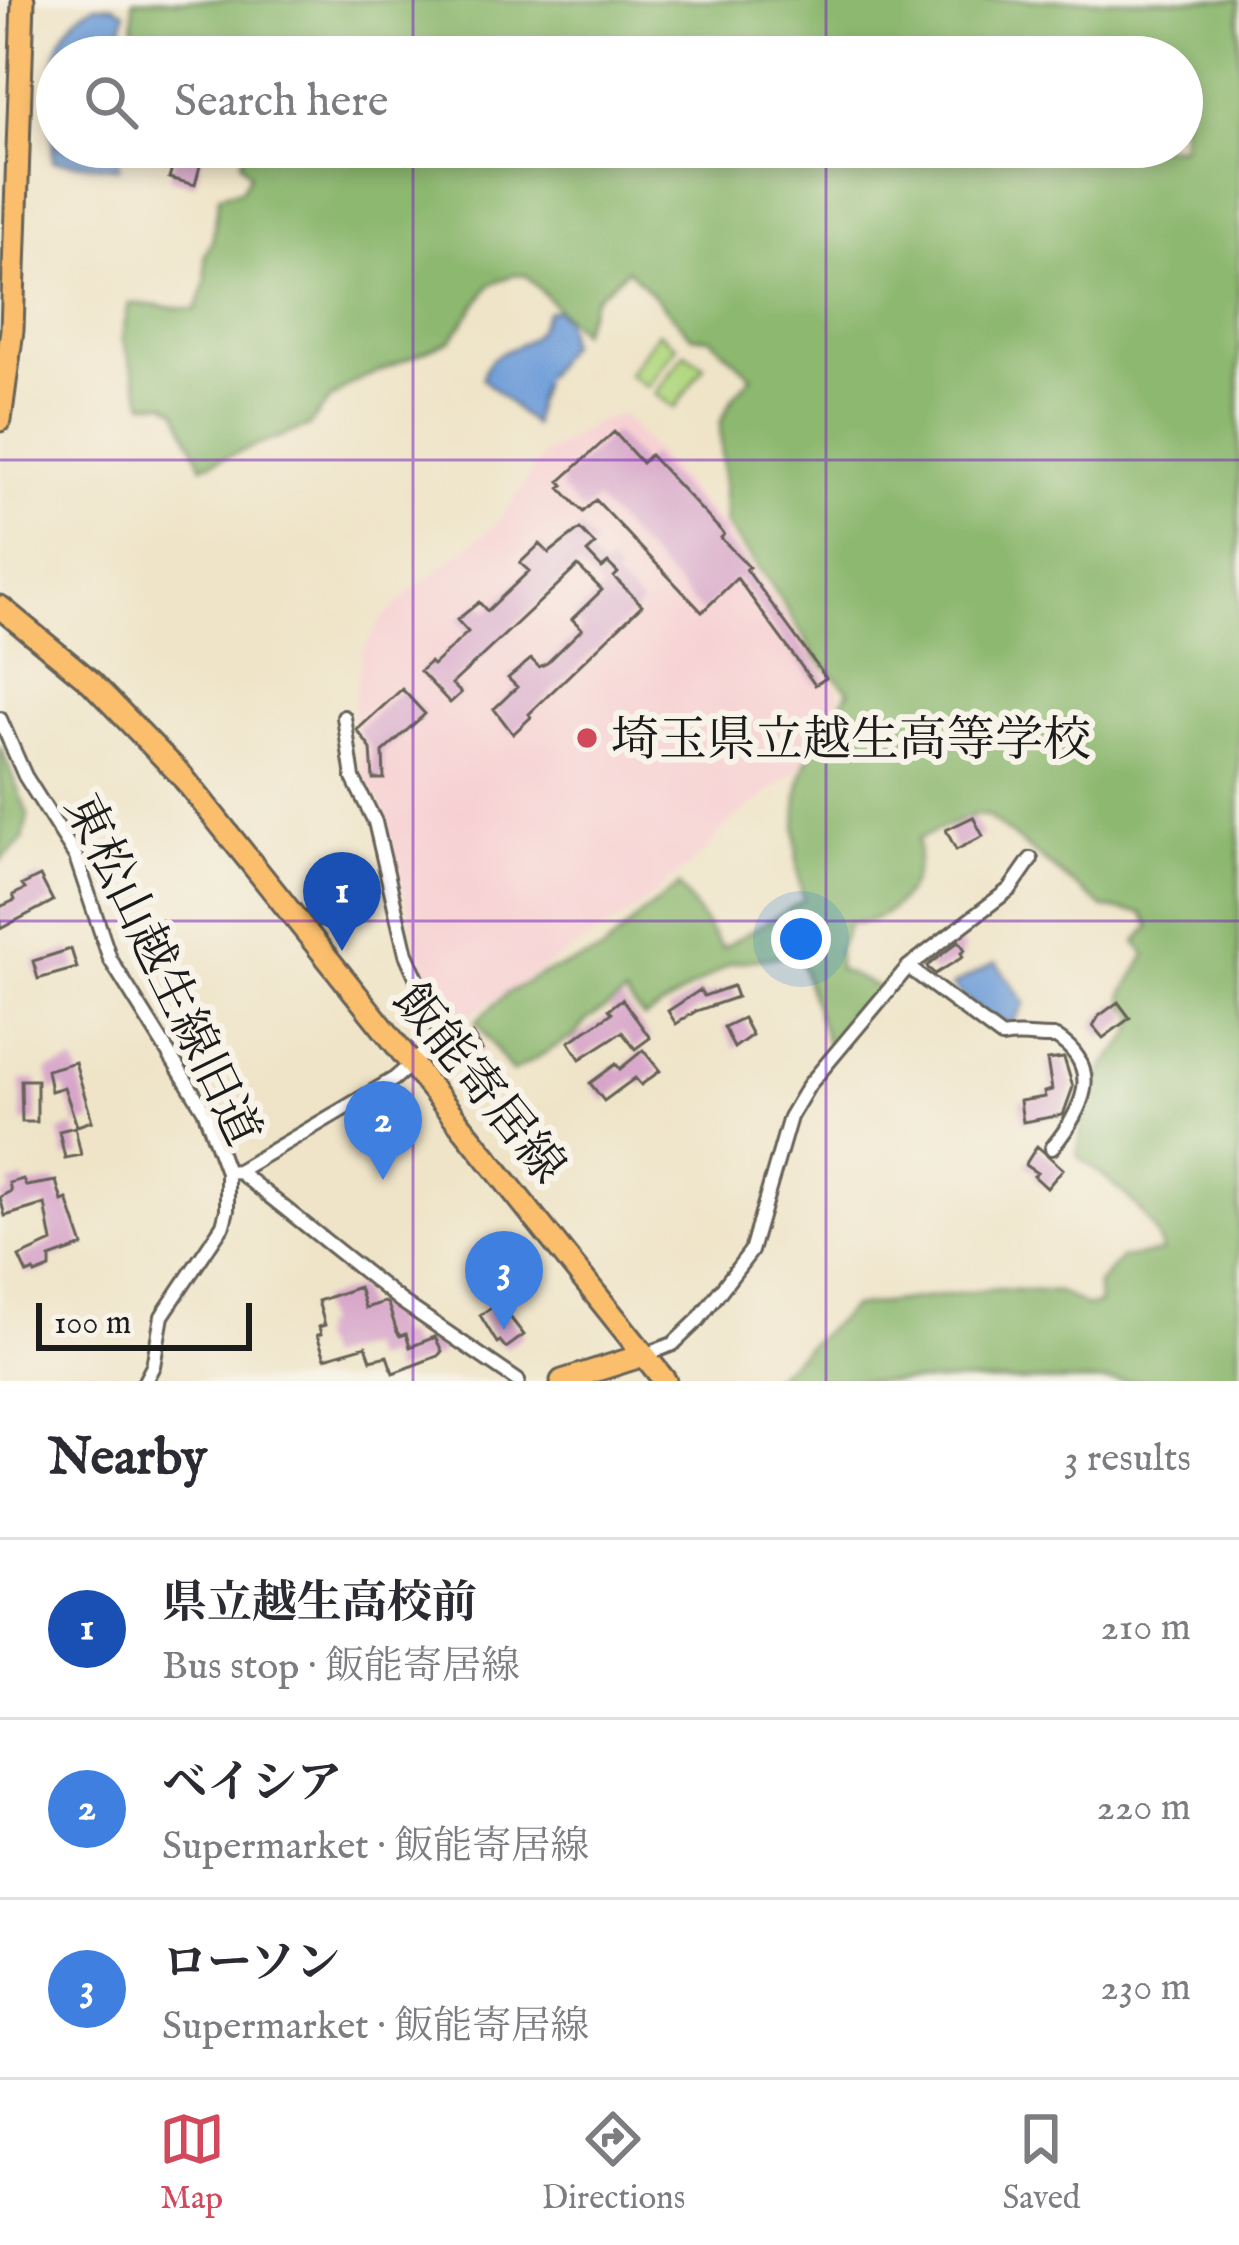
<!DOCTYPE html>
<html lang="en">
<head>
<meta charset="utf-8">
<style>
  body { margin:0; font-family:"IM FELL English","Noto Serif JP",serif; background:#f2f2f3; color:#2b2b33 }
  .scale { position:absolute; left:36px; bottom:30px; width:216px; box-sizing:border-box; padding-left:12px; border:6px solid #1c1c1c; border-top:0; font-size:33px; line-height:42px; white-space:nowrap; color:#1c1c1c; -webkit-text-stroke:9px #f7f3e8; paint-order:stroke }
  .you { position:absolute; left:801px; top:939px; width:42px; height:42px; margin:-30px; border:9px solid #fff; border-radius:50%; background:#1a73e8; box-shadow:0 0 0 18px #1a73e833 }
  .badge { display:grid; place-items:center; width:78px; height:78px; border-radius:50%; background:#d1495b; color:#fff; font-size:39px; font-weight:700 }
  .pin { position:absolute; translate:-50% -99px; filter:drop-shadow(0 3px 6px #0008) }
  .pin::after { content:''; position:absolute; top:63px; width:42px; height:36px; background:inherit; clip-path:polygon(0 0,100% 0,50% 100%) }
  .list { margin:0; padding:0; list-style:none }
  h2 { display:flex; justify-content:space-between; align-items:center; height:156px; margin:0; padding:0 48px; font-size:51px }
  h2 small { font-size:39px; font-weight:400; color:#7c7c81 }
  .list li { display:grid; grid-template-columns:78px 1fr auto; gap:36px; align-items:center; box-sizing:border-box; height:180px; padding:0 48px; border-top:3px solid #e1e1e2 }
  .list b { display:block; font-size:45px; white-space:nowrap }
  .list p { margin:0; font-size:39px; white-space:nowrap; color:#7c7c81 }
  .list em { font-size:39px; font-style:normal; color:#7c7c81 }
  .icon { flex:none; width:66px; height:66px; fill:none; stroke:currentColor; stroke-width:2; stroke-linecap:round; stroke-linejoin:round }
  .map { position:relative; flex:none; width:1239px; height:1381px; overflow:hidden }
  .search { position:absolute; background:#fff; box-shadow:0 6px 18px #0003; left:36px; right:36px; top:36px; height:132px; display:flex; align-items:center; gap:30px; box-sizing:border-box; padding:0 42px; border-radius:66px; color:#7c7c81; font-size:45px }
  .sheet { height:696px; background:#fff }
  nav { display:flex; justify-content:space-around; align-items:center; box-sizing:border-box; height:168px; border-top:3px solid #e1e1e2; background:#fff; font-size:33px; color:#7c7c81 }
  nav a { display:grid; justify-items:center; gap:6px }
  nav .on { color:#d1495b }
  .map>svg:first-child { display:block }
  .built { fill:#f7cfd2 }
  .green { fill:#b2d882; stroke:#677a4f; stroke-width:3 }
  .forest { fill:#8db870; stroke:#546a46; stroke-width:3 }
  .water { fill:#709ed9; stroke:#465d7a; stroke-width:3 }
  .building { fill:#d7a5c9 }
  .lines { fill:none; stroke-linecap:round; stroke-linejoin:round }
  .street-casing { stroke:#666258; stroke-width:18 }
  .primary-casing { stroke:#666258; stroke-width:27 }
  .street { stroke:#fff; stroke-width:12 }
  .primary { stroke:#fabe6d; stroke-width:21 }
  .grid { fill:none; stroke:#7b2cbf; stroke-width:3; stroke-opacity:0.55 }
  .poi-dot { fill:#d1495b; stroke:#f7f3e8; stroke-width:4.5 }
  .labels { text-anchor:middle; stroke-width:12; stroke-linejoin:round; paint-order:stroke }
  .poi-label { font-size:48px; fill:#1c1c1c; stroke:#f7f3e8; text-anchor:start }
  .street-label { font-size:48px; fill:#1c1c1c; stroke:#f7f3e8 }
</style>
</head>
<body>
<div class="map">
<svg width="1239" height="1381" viewBox="0 0 1239 1381">
  <rect width="100%" height="100%" fill="#f7f3e8"/>
  <filter id="ink" filterUnits="userSpaceOnUse"><feTurbulence type="fractalNoise" baseFrequency=".00833" numOctaves="2"/><feDisplacementMap in="SourceGraphic" scale="24" xChannelSelector="R" yChannelSelector="G"/><feConvolveMatrix kernelMatrix="1 2 1 2 8 2 1 2 1" color-interpolation-filters="sRGB"/></filter>
  <filter id="wash" filterUnits="userSpaceOnUse"><feTurbulence type="fractalNoise" baseFrequency=".004" numOctaves="4" result="noise"/><feDisplacementMap in="SourceGraphic" scale="48" xChannelSelector="R" yChannelSelector="G"/><feGaussianBlur stdDeviation="2.7" result="paint"/><feColorMatrix in="noise" values="0 0 0 0 0 0 0 0 0 0 0 0 0 0 0 0 0 1.4 0 .05"/><feComposite in="paint" operator="in"/></filter>
  <g filter="url(#wash)">
    <rect width="100%" height="100%" fill="#efe4c8"/>
    <path class="built" d="M 622,415 L 721,525 L 841,695 L 799,769 L 724,827 L 708,849 L 638,908 L 455,1024 L 446,1018 L 418,949 L 381,803 L 364,782 L 353,708 L 362,652 L 381,620 L 411,591 L 499,522 L 541,457 L 602,419 Z"/>
    <path class="green" d="M 658,332 L 677,346 L 647,387 L 628,374 Z
      M 685,353 L 704,366 L 675,408 L 655,394 Z"/>
    <path class="forest" d="M 133,0 L 1239,0 L 1239,1381 L 769,1381 L 852,1307 L 996,1289 L 1059,1292 L 1088,1307 L 1100,1303 L 1097,1285 L 1121,1258 L 1162,1252 C 1152,1209 1110,1182 1077,1155 C 1082,1126 1087,1097 1102,1071 C 1116,1046 1131,1046 1137,1015 L 1126,1007 L 1123,994 L 1146,955 L 1136,942 L 1150,926 L 1142,913 L 1104,908 L 987,816 L 973,815 L 918,839 C 924,882 894,924 849,923 L 838,952 L 838,969 L 882,989 L 829,1049 L 798,954 L 731,963 L 644,1018 L 625,995 L 586,1021 L 574,1036 L 512,1072 L 476,1022 L 506,994 L 539,975 L 602,952 L 642,914 L 679,886 L 722,948 L 804,900 C 794,871 794,806 802,775 C 810,747 834,717 849,691 L 817,658 L 770,583 L 726,525 L 720,423 L 734,396 L 752,376 L 710,338 L 692,336 L 628,269 L 595,298 L 580,332 L 526,275 L 515,274 L 490,285 L 451,340 L 352,383 L 328,401 L 309,426 L 202,466 L 177,411 L 166,403 L 144,403 L 122,338 L 129,303 L 196,310 L 206,282 L 205,255 L 213,238 L 219,195 L 241,190 L 250,174 L 241,162 L 246,147 L 1182,147 L 1182,57 L 134,57 Z
      M 0,745 L 28,815 L 23,840 L 0,861 Z"/>
    <path class="water" d="M 96,5 L 114,6 L 125,12 L 121,35 L 103,36 L 95,45 L 92,57 L 57,57 L 57,147 L 118,147 L 119,168 L 53,161 C 52,109 39,29 96,5 Z
      M 556,310 L 565,320 L 568,345 C 542,377 537,385 533,425 L 482,378 C 489,348 513,354 533,336 C 540,330 542,319 548,311 Z
      M 996,962 L 1025,1003 L 1011,1025 L 981,1012 L 952,986 Z"/>
    <g id="blocks">
      <path class="building" d="M 178,147 L 205,147 L 195,185 L 169,178 Z
        M 614,432 L 642,463 L 650,455 L 724,534 L 721,538 L 749,567 L 746,569 L 826,678 L 815,685 L 737,578 L 702,612 L 596,500 L 583,512 L 560,488 L 564,485 L 560,481 Z
        M 580,529 L 595,545 L 587,552 L 602,568 L 608,563 L 618,573 L 614,577 L 642,605 L 529,714 L 531,717 L 513,734 L 494,709 L 517,687 L 508,678 L 531,659 L 539,667 L 547,663 L 582,629 L 572,619 L 602,590 L 578,566 L 452,684 L 461,693 L 450,703 L 420,671 L 430,662 L 433,665 L 468,632 L 457,620 L 479,602 L 487,611 L 529,571 L 520,563 L 540,544 L 549,553 Z
        M 402,689 L 425,714 L 383,752 L 384,779 L 373,779 L 371,749 L 357,730 Z
        M 973,817 L 983,836 L 956,850 L 946,830 Z
        M 40,876 L 53,901 L 0,929 L 0,907 L 15,900 L 13,895 L 25,889 L 22,885 Z
        M 959,941 L 965,950 L 961,953 L 963,957 L 935,974 L 929,969 L 927,966 Z
        M 71,949 L 77,968 L 38,979 L 33,961 Z
        M 733,986 L 737,997 L 696,1011 L 676,1024 L 668,1011 L 700,990 L 704,996 Z
        M 622,999 L 650,1038 L 635,1049 L 622,1032 L 580,1059 L 569,1042 L 612,1013 L 609,1009 Z
        M 1118,1002 L 1130,1018 L 1103,1038 L 1093,1026 L 1099,1016 Z
        M 743,1018 L 752,1035 L 734,1048 L 724,1027 Z
        M 472,1034 L 482,1050 L 444,1074 L 433,1060 Z
        M 643,1050 L 660,1071 L 641,1085 L 635,1078 L 604,1101 L 590,1083 L 616,1064 L 620,1069 Z
        M 1064,1058 L 1073,1087 L 1063,1115 L 1023,1122 L 1020,1101 L 1045,1097 L 1044,1092 L 1052,1090 L 1047,1060 Z
        M 75,1062 L 92,1121 L 77,1126 L 64,1087 L 51,1091 L 47,1070 Z
        M 21,1080 L 37,1080 L 37,1122 L 22,1122 Z
        M 75,1127 L 81,1155 L 65,1158 L 59,1131 Z
        M 1037,1146 L 1063,1169 L 1047,1188 L 1034,1176 L 1037,1173 L 1025,1165 Z
        M 23,1179 L 26,1186 L 56,1181 L 62,1201 L 67,1199 L 83,1246 L 50,1258 L 50,1268 L 35,1274 L 34,1271 L 27,1274 L 19,1257 L 52,1242 L 45,1204 L 5,1216 L 0,1197 L 11,1191 L 9,1183 Z
        M 359,1287 L 365,1308 L 384,1302 L 388,1304 L 397,1332 L 400,1336 L 406,1334 L 410,1347 L 435,1337 L 442,1351 L 438,1356 L 393,1373 L 387,1356 L 371,1360 L 366,1346 L 325,1358 L 317,1335 L 321,1334 L 319,1327 L 325,1325 L 318,1301 Z
        M 499,1303 L 524,1335 L 506,1348 L 500,1341 L 497,1343 L 480,1315 Z"/>
    </g>
  </g>
  <g filter="url(#ink)">
    <use href="#blocks" fill-opacity="0" stroke="#666258" stroke-width="3"/>
    <g class="lines">
      <g class="street-casing">
        <path id="street" d="M 0,719 L 25,776 L 76,857 L 110,959 L 204,1110 L 227,1172 L 227,1210 L 223,1225 L 162,1316 L 153,1366 L 145,1381
          M 908,967 L 1002,1037 C 1022,1033 1036,1038 1056,1037 C 1106,1069 1081,1112 1052,1148
          M 238,1171 L 401,1301 L 518,1381
          M 227,1172 L 238,1171 L 394,1079 L 439,1040 L 438,1026 L 406,954 L 375,822 L 353,778 L 344,717
          M 644,1355 L 673,1344 L 698,1320 L 751,1251 L 790,1117 L 809,1085 L 908,967 L 1010,889 L 1031,859"/>
      </g>
      <g class="primary-casing">
        <path id="primary" d="M 0,420 L 12,330 L 23,0
          M 0,607 L 91,682 L 181,775 L 665,1381
          M 562,1381 L 644,1355"/>
      </g>
      <use href="#street" class="street"/>
      <use href="#primary" class="primary"/>
    </g>
  </g>
  <path class="grid" d="M 413,0 L 413,57M 826,0 L 826,57M 413,147 L 413,1381M 826,147 L 826,1381M 0,460 L 1239,460M 0,921 L 1239,921"/>
  <circle class="poi-dot" cx="587" cy="738" r="12"/>
  <g class="labels">
    <g class="poi-label">
      <text x="611" y="755">埼玉県立越生高等学校</text>
    </g>
    <g class="street-label">
      <text transform="translate(164 969) rotate(64)" y="17">東松山越生線旧道</text>
      <text transform="translate(481 1082) rotate(51)" y="17">飯能寄居線</text>
    </g>
  </g>
</svg>
<div class="scale">100 m</div>
<div class="you"></div>
<div class="pin badge" style="left:342px;top:951px;background:#1a4fb4">1</div>
<div class="pin badge" style="left:383px;top:1180px;background:#3f7fe0">2</div>
<div class="pin badge" style="left:504px;top:1330px;background:#3f7fe0">3</div>
<div class="search"><svg class="icon" aria-label="search" viewBox="0 0 24 24"><circle cx="10" cy="10" r="6"/><path d="M15 15l6 6"/></svg>Search here</div>
</div>
<section class="sheet">
<h2>Nearby<small>3 results</small></h2>
<ul class="list">
<li><span class="badge" style="background:#1a4fb4">1</span><div><b>県立越生高校前</b><p>Bus stop · 飯能寄居線</p></div><em>210 m</em></li>
<li><span class="badge" style="background:#3f7fe0">2</span><div><b>ベイシア</b><p>Supermarket · 飯能寄居線</p></div><em>220 m</em></li>
<li><span class="badge" style="background:#3f7fe0">3</span><div><b>ローソン</b><p>Supermarket · 飯能寄居線</p></div><em>230 m</em></li>
</ul>
</section>
<nav>
<a class="on"><svg class="icon" aria-label="map" viewBox="0 0 24 24"><path d="M3 6l6-2 6 2 6-2v14l-6 2-6-2-6 2zM9 4v14M15 6v14"/></svg>Map</a>
<a><svg class="icon" aria-label="directions" viewBox="0 0 24 24"><path d="M12 3l9 9-9 9-9-9zM9 14v-3h6M13 9l2 2-2 2"/></svg>Directions</a>
<a><svg class="icon" aria-label="saved" viewBox="0 0 24 24"><path d="M7 4h10v16l-5-4-5 4z"/></svg>Saved</a>
</nav>
</body>
</html>
